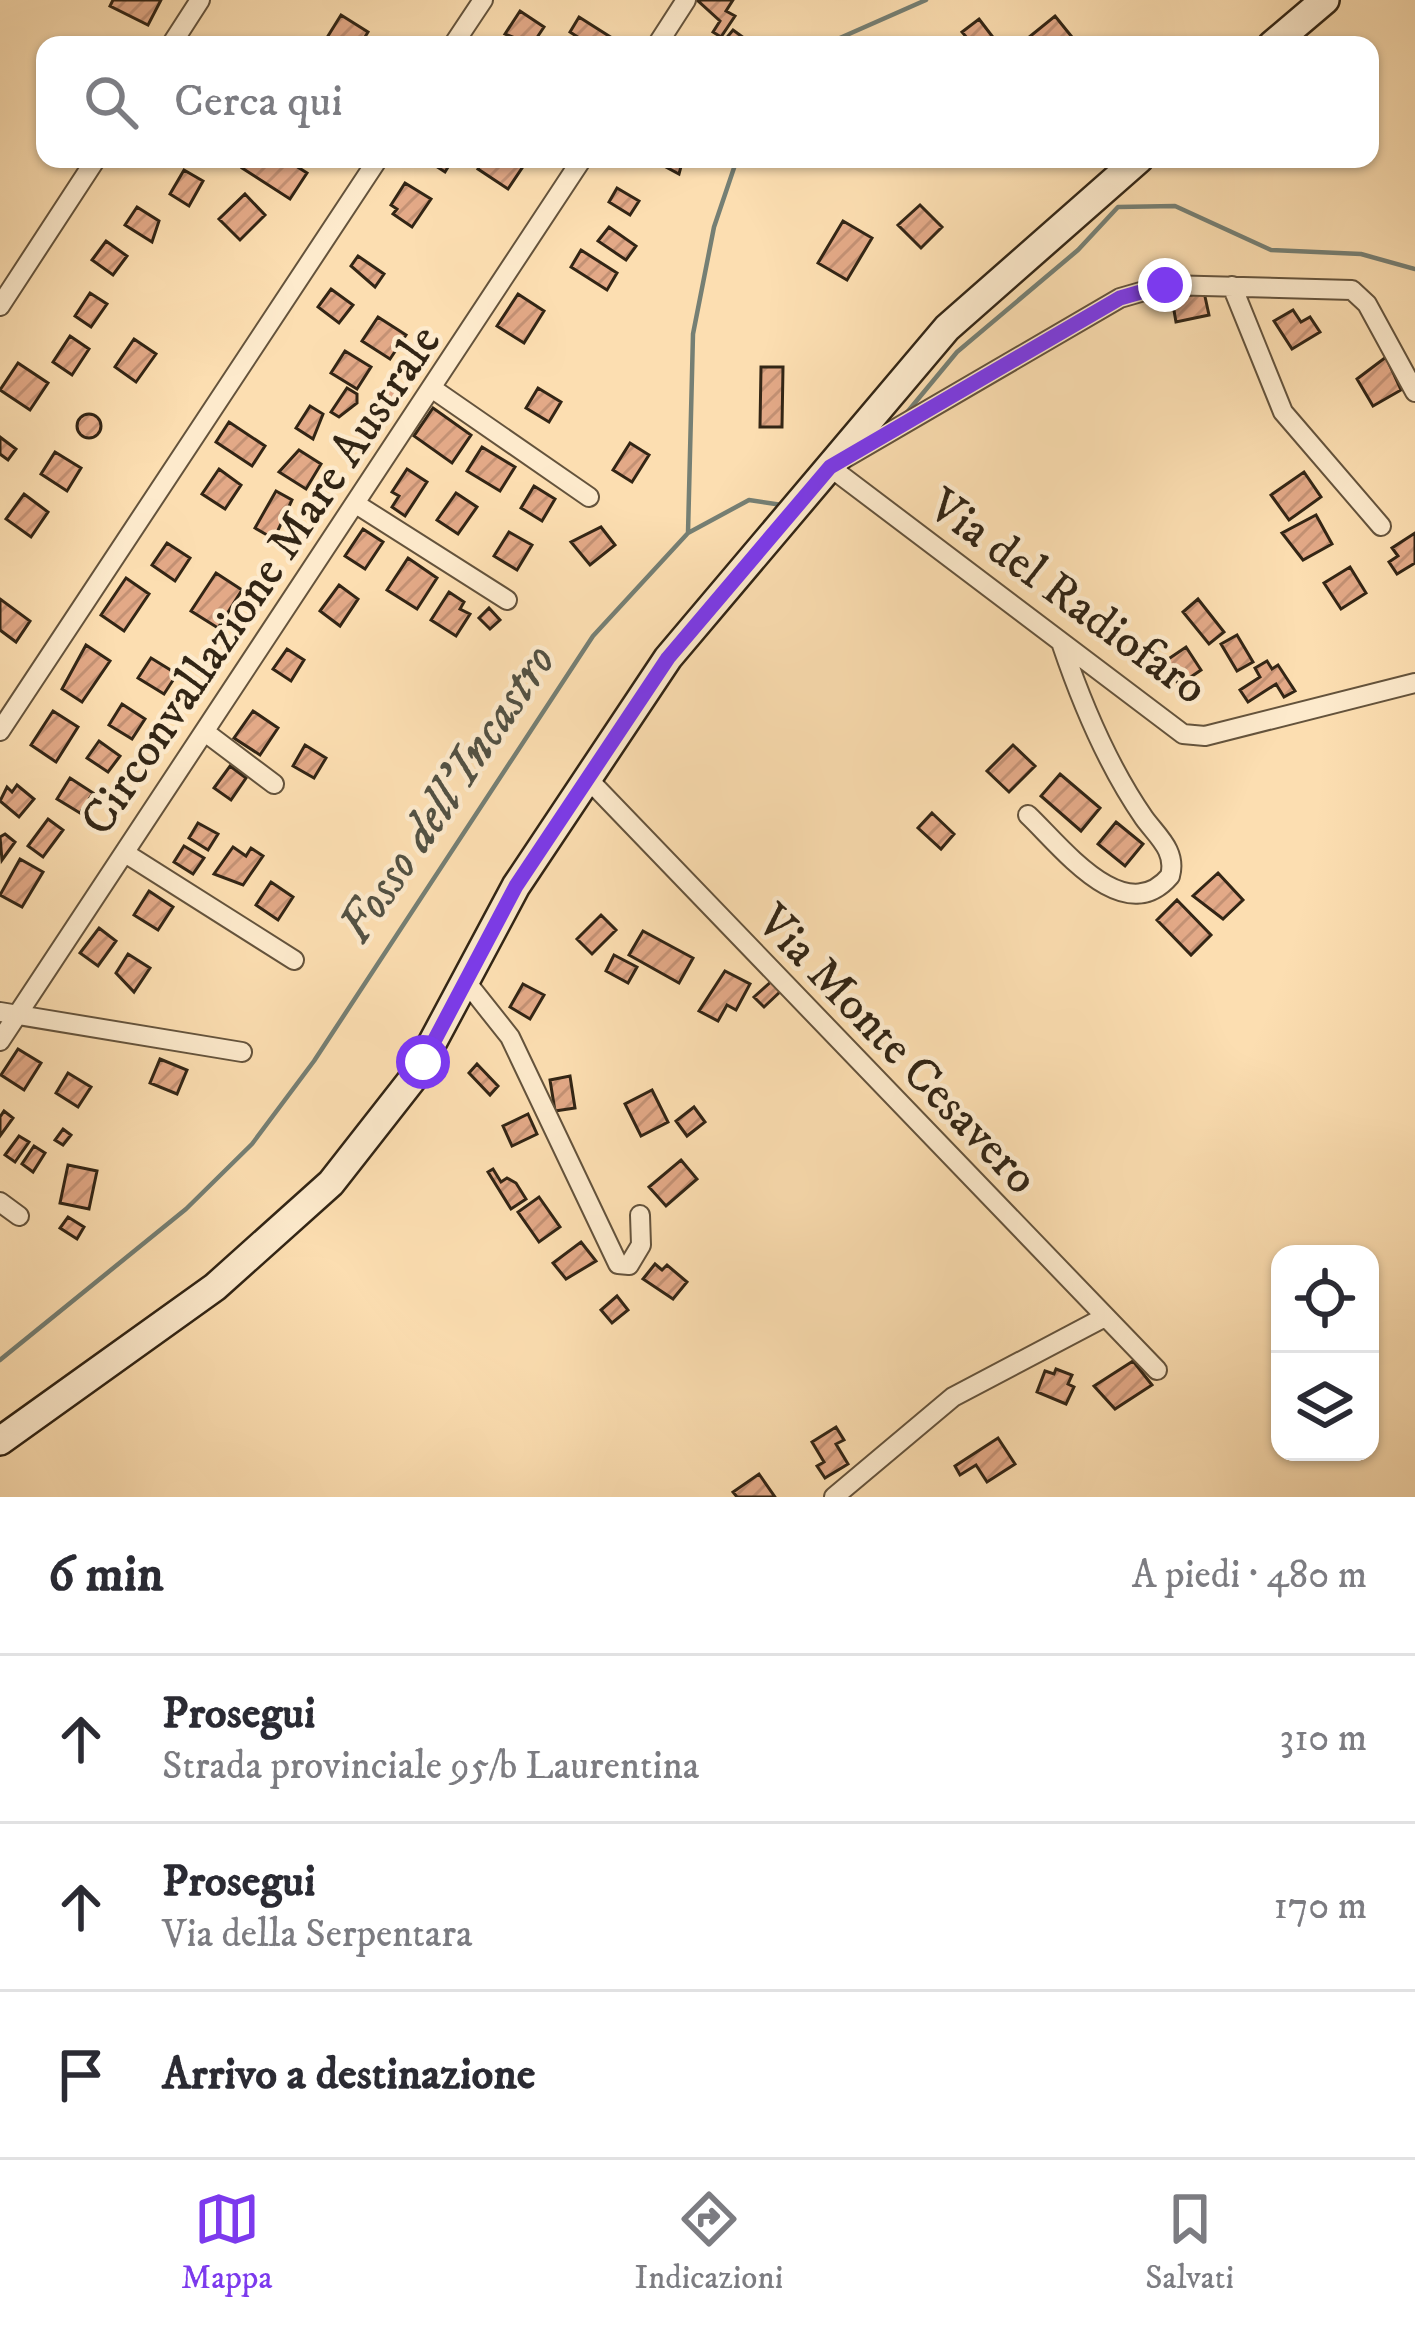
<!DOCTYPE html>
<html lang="it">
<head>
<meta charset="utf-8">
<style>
  body { margin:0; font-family:"IM FELL DW Pica",serif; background:#f7f7f7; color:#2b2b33 }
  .controls { position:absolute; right:36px; bottom:36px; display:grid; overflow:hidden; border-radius:24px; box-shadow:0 3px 9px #0004 }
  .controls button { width:108px; height:108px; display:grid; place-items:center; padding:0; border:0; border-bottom:3px solid #e1e1e2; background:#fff; color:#2b2b33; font:60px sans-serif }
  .stop { position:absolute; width:36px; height:36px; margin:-27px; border:9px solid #7c3aed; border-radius:50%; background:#fff }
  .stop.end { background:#7c3aed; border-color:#fff; box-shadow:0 3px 12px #0008 }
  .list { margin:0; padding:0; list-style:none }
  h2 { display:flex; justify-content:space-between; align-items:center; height:156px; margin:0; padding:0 48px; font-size:51px }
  h2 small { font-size:39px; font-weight:400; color:#7c7c81 }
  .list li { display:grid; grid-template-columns:78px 1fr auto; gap:36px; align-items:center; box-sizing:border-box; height:168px; padding:0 48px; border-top:3px solid #e1e1e2 }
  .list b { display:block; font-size:45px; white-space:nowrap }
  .list p { margin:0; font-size:39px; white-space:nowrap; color:#7c7c81 }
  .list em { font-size:39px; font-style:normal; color:#7c7c81 }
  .icon { flex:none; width:66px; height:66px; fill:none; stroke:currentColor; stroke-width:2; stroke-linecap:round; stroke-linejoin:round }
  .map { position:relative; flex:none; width:1415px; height:1497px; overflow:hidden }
  .search { position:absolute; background:#fff; box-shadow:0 3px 9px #0004; left:36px; right:36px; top:36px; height:132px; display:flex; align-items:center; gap:30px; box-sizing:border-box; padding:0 42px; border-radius:24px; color:#7c7c81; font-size:45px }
  .sheet { height:660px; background:#fff }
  nav { display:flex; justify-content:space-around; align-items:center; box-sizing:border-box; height:168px; border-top:3px solid #e1e1e2; background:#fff; font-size:33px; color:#7c7c81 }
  nav a { display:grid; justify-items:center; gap:6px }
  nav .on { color:#7c3aed }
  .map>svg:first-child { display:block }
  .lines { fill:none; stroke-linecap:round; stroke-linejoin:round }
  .stream { stroke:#757f74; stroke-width:4.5 }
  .building { fill:url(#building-hatch); stroke:#322515; stroke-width:3 }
  .minor-casing { stroke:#64533c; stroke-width:22 }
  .secondary-casing { stroke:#322515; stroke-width:32 }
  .minor { stroke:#fdeacc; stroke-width:18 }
  .secondary { stroke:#fdeacc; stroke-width:27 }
  .route { stroke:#7c3aed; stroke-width:15 }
  .labels { text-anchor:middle; stroke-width:9; stroke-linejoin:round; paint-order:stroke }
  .street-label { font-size:48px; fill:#322515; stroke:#fdeacc }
  .water-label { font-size:51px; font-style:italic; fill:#535244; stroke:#fdeacc }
</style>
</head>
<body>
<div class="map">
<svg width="1415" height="1497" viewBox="0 0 1415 1497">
  <defs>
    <pattern id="building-hatch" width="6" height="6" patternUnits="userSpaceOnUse" patternTransform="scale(3)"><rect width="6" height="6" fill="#e3a987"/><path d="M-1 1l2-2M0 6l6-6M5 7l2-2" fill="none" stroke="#c39174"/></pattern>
  </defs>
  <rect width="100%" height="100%" fill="#fcdeb1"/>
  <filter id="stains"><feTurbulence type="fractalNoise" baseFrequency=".00167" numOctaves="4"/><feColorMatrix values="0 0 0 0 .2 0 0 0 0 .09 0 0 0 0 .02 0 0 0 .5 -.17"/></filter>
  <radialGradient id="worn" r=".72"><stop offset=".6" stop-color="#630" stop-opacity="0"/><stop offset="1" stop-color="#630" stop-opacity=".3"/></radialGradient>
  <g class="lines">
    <path class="stream" d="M 824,45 L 926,0
      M 904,416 L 957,352 L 1078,250 L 1118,207 L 1175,206 L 1271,250 L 1361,254 L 1415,269
      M 688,533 L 749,500 L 782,505
      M 0,1360 L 186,1209 L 252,1144 L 314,1061 L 593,636 L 688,533 L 693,334 L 714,227 L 737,159"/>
  </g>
  <path class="building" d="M 113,0 L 161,0 L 148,25 L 110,6 Z
    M 697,0 L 733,0 L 726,11 L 735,16 L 721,37 L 713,32 L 720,21 Z
    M 520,11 L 544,27 L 532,45 L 505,34 Z
    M 341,15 L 368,32 L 360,45 L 343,45 L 328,36 Z
    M 1055,16 L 1076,42 L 1034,45 L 1028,38 Z
    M 579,17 L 612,38 L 607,45 L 590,45 L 570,32 Z
    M 979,19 L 992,36 L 973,45 L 962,32 Z
    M 733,30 L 752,44 L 751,45 L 724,41 Z
    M 247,159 L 285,159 L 307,173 L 290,199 L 242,168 Z
    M 425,159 L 453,159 L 445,172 Z
    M 485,159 L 516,159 L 524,165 L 508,189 L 478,169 Z
    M 683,159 L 679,174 L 655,161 L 656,159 Z
    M 184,170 L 203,181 L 189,206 L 170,194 Z
    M 405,183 L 431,199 L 412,227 L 393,214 L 397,209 L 391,205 Z
    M 617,188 L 639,201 L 630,215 L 609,202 Z
    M 245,194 L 265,215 L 240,240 L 219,219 Z
    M 920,205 L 942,227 L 921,248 L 898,225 Z
    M 137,207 L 159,221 L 152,242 L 125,225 Z
    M 843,221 L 872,238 L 847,280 L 818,263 Z
    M 609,227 L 636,246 L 626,260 L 598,241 Z
    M 106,241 L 127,256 L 113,275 L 92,260 Z
    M 581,250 L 617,273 L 607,290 L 571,267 Z
    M 358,256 L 384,274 L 375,287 L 351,266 Z
    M 331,289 L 353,305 L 339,323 L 318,307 Z
    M 1204,292 L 1209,315 L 1176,322 L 1172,299 Z
    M 90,293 L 107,304 L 91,327 L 75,316 Z
    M 518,294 L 544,311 L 524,343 L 497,326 Z
    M 1293,310 L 1301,322 L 1310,317 L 1320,332 L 1292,349 L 1274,321 Z
    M 378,317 L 406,335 L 390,359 L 362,341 Z
    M 70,336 L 89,349 L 72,375 L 53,362 Z
    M 134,339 L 156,354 L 136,382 L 115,367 Z
    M 345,351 L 371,367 L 357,389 L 331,373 Z
    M 1386,357 L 1401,390 L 1373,406 L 1357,379 Z
    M 18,363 L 48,383 L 30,410 L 0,390 Z
    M 761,367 L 783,367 L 782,427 L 760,427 Z
    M 385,385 L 397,393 L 385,413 L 373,405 Z
    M 347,388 L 357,394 L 357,403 L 339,417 L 331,412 Z
    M 538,388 L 561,402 L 549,422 L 526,408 Z
    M 310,406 L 323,414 L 313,439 L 296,428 Z
    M 433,408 L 471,435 L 452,463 L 414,436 Z
    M77 426a12 12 0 1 1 24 0a12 12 0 1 1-24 0Z
    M 229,422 L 265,446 L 252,466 L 216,442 Z
    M 0,437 L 16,449 L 8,460 L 0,454 Z
    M 630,443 L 649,455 L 632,482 L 613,470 Z
    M 482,447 L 515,467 L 500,491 L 467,471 Z
    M 299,450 L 321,464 L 306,489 L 279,472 Z
    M 55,452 L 81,468 L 67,491 L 41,474 Z
    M 219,469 L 241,485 L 225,509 L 202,494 Z
    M 407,469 L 427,482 L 405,516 L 392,507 L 399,496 L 392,492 Z
    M 1304,472 L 1321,497 L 1289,520 L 1271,495 Z
    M 534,486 L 555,499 L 542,521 L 521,508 Z
    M 276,491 L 292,500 L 274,539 L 255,528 Z
    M 456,493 L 477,507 L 458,534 L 437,520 Z
    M 24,494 L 48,512 L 31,537 L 6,519 Z
    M 1316,515 L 1332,544 L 1303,560 L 1282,533 Z
    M 601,527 L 615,545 L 590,565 L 571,542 Z
    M 363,529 L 383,542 L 365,569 L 345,556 Z
    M 509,532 L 532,545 L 517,570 L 494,556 Z
    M 1415,533 L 1415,563 L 1397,574 L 1389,562 L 1398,556 L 1392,548 Z
    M 167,543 L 190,558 L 175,581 L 152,565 Z
    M 408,558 L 437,578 L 417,609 L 387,590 Z
    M 1350,567 L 1366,593 L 1341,609 L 1324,583 Z
    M 216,573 L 242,590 L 218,628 L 191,611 Z
    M 126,578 L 149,594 L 124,631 L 101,615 Z
    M 339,585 L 358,599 L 340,626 L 320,611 Z
    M 449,592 L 464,602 L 460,609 L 470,614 L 456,636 L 431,620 Z
    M 0,599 L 30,621 L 16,642 L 0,630 Z
    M 1198,599 L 1224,632 L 1209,644 L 1183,612 Z
    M 489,608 L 500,620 L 490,629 L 479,618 Z
    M 1237,635 L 1253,662 L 1237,671 L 1221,644 Z
    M 86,645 L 110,661 L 82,702 L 62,689 Z
    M 1186,647 L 1201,670 L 1179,685 L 1164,662 Z
    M 287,649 L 304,660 L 291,681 L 273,669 Z
    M 151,658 L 177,674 L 164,694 L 138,678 Z
    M 1267,661 L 1272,669 L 1278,665 L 1295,691 L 1284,697 L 1276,684 L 1248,702 L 1240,690 L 1260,677 L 1255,668 Z
    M 122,704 L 145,719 L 132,739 L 109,725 Z
    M 53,711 L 78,727 L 56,762 L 31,745 Z
    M 253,711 L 278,728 L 260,755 L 234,738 Z
    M 99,741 L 120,756 L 108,772 L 87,758 Z
    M 305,745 L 326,758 L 314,778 L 293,766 Z
    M 1013,745 L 1035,766 L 1009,792 L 987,771 Z
    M 230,766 L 246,778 L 231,800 L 214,788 Z
    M 1060,774 L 1100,808 L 1081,831 L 1041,796 Z
    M 70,778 L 93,793 L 80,813 L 57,799 Z
    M 17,785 L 34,799 L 19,817 L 0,801 L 7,787 L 12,792 Z
    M 932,813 L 954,834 L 941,849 L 918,828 Z
    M 48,819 L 63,830 L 43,857 L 28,846 Z
    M 1116,822 L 1143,844 L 1125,866 L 1098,844 Z
    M 198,823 L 218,834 L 208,850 L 189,838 Z
    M 5,834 L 15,842 L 2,860 L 0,837 Z
    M 184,846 L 204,858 L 193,874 L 174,862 Z
    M 233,847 L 246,856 L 251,848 L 263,856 L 243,885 L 214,874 Z
    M 20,859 L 43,872 L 22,907 L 0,895 Z
    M 1218,873 L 1243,900 L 1223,919 L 1193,896 Z
    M 271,882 L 293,897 L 278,920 L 256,905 Z
    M 149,891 L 173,907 L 158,930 L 134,915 Z
    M 1177,900 L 1211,935 L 1191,955 L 1157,920 Z
    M 601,915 L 616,930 L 592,954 L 577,939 Z
    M 99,928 L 116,941 L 98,966 L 80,953 Z
    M 643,931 L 693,958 L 679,983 L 629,955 Z
    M 128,954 L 150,968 L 134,992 L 116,973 Z
    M 614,955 L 637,967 L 628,983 L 606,971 Z
    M 725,971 L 750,984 L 736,1010 L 727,1005 L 718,1021 L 699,1011 Z
    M 773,980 L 782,990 L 764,1007 L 754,997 Z
    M 523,984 L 544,995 L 530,1019 L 510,1007 Z
    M 18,1049 L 41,1063 L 24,1090 L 1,1075 Z
    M 160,1059 L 187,1070 L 177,1094 L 150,1083 Z
    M 477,1064 L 498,1086 L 490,1095 L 469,1073 Z
    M 68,1073 L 91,1087 L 78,1107 L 56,1093 Z
    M 570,1076 L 575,1108 L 555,1111 L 550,1080 Z
    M 652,1090 L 668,1122 L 641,1136 L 625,1104 Z
    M 694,1107 L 705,1122 L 687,1136 L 676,1121 Z
    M 4,1111 L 13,1118 L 0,1136 L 0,1117 Z
    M 528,1114 L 537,1134 L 512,1146 L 503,1126 Z
    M 63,1129 L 71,1135 L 63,1145 L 55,1140 Z
    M 19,1136 L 29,1142 L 15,1162 L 5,1155 Z
    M 34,1146 L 45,1153 L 33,1172 L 22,1164 Z
    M 681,1160 L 697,1179 L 666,1206 L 649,1187 Z
    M 68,1165 L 97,1171 L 89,1209 L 60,1203 Z
    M 493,1169 L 501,1182 L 507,1178 L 516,1183 L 526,1199 L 511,1209 L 488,1172 Z
    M 539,1197 L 560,1227 L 539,1242 L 518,1212 Z
    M 68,1217 L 84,1227 L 77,1239 L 60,1228 Z
    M 581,1242 L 596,1261 L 566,1279 L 553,1263 Z
    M 655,1264 L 662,1270 L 667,1265 L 687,1282 L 673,1299 L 643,1279 Z
    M 617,1296 L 628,1310 L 612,1323 L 601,1310 Z
    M 1133,1361 L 1152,1385 L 1115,1409 L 1094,1386 Z
    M 1056,1369 L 1072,1375 L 1068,1384 L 1074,1387 L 1066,1404 L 1037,1392 L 1045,1371 L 1054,1374 Z
    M 836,1427 L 844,1440 L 836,1444 L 848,1464 L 825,1478 L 817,1466 L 824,1462 L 812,1442 Z
    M 998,1438 L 1015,1464 L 987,1482 L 976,1465 L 960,1475 L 955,1466 Z
    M 759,1474 L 775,1497 L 737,1497 L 733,1492 Z"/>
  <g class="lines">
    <g class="minor-casing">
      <path id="minor" d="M 171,45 L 200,0
        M 453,45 L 483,0
        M 657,45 L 686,0
        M 1232,286 L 1283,412 L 1381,526
        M 0,306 L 96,159
        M 433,389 L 589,497
        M 1415,392 L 1367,304 L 1352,290 L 1165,285 L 1120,298 L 830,467 L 1183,734 L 1205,736 L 1415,683
        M 356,504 L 507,600
        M 0,731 L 378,159
        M 205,732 L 274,784
        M 587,778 L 1157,1370
        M 1028,815 C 1061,846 1124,930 1170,876 C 1177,851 1157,836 1144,818 C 1108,766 1082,704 1062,645
        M 125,853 L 294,960
        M 468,984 L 510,1037 L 618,1264 L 629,1265 L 641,1245 L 640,1215
        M 0,1012 L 242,1052
        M 0,1041 L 582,159
        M 0,1202 L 19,1216
        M 834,1497 L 953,1397 L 1103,1318"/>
    </g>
    <g class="secondary-casing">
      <path id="secondary" d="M 1272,45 L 1325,0
        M 0,1441 L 215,1287 L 331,1183 L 414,1077 L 516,886 L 668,658 L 947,328 L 1139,159"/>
    </g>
    <use href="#minor" class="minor"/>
    <use href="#secondary" class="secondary"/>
  </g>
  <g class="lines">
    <path class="route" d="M 423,1062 L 516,886 L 668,658 L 830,467 L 1120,298 L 1165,285"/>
  </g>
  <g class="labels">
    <g class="street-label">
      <text transform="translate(259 579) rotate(-56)" y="17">Circonvallazione Mare Australe</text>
      <text transform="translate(1069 595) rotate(36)" y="17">Via del Radiofaro</text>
      <text transform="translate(899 1048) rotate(46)" y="17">Via Monte Cesavero</text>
    </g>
    <g class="water-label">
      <text transform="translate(445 792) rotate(-56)" y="18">Fosso dell'Incastro</text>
    </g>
  </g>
  <rect width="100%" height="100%" filter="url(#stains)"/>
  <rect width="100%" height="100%" fill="url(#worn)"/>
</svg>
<div class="controls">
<button><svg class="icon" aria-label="locate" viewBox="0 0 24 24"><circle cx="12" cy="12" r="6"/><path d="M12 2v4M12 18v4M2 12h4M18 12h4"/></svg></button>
<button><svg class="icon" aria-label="layers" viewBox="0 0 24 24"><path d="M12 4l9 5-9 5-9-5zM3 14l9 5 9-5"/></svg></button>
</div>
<div class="stop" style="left:423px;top:1062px"></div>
<div class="stop end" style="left:1165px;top:285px"></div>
<div class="search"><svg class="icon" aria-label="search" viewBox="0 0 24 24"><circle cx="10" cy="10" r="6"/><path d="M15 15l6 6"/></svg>Cerca qui</div>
</div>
<section class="sheet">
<h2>6 min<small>A piedi · 480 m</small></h2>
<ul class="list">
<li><svg class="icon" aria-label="ahead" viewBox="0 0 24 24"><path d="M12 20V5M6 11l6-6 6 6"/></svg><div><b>Prosegui</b><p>Strada provinciale 95/b Laurentina</p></div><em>310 m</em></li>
<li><svg class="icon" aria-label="ahead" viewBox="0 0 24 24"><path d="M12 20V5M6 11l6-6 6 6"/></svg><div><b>Prosegui</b><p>Via della Serpentara</p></div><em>170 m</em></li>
<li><svg class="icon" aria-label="arrive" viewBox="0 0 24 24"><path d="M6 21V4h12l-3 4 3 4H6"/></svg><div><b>Arrivo a destinazione</b></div></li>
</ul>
</section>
<nav>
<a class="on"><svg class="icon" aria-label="map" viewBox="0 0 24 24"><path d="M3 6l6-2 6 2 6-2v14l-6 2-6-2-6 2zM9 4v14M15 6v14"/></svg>Mappa</a>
<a><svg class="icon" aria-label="directions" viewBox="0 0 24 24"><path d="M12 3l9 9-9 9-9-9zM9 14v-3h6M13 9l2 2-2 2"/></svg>Indicazioni</a>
<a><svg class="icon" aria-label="saved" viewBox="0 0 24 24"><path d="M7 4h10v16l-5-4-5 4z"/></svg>Salvati</a>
</nav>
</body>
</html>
